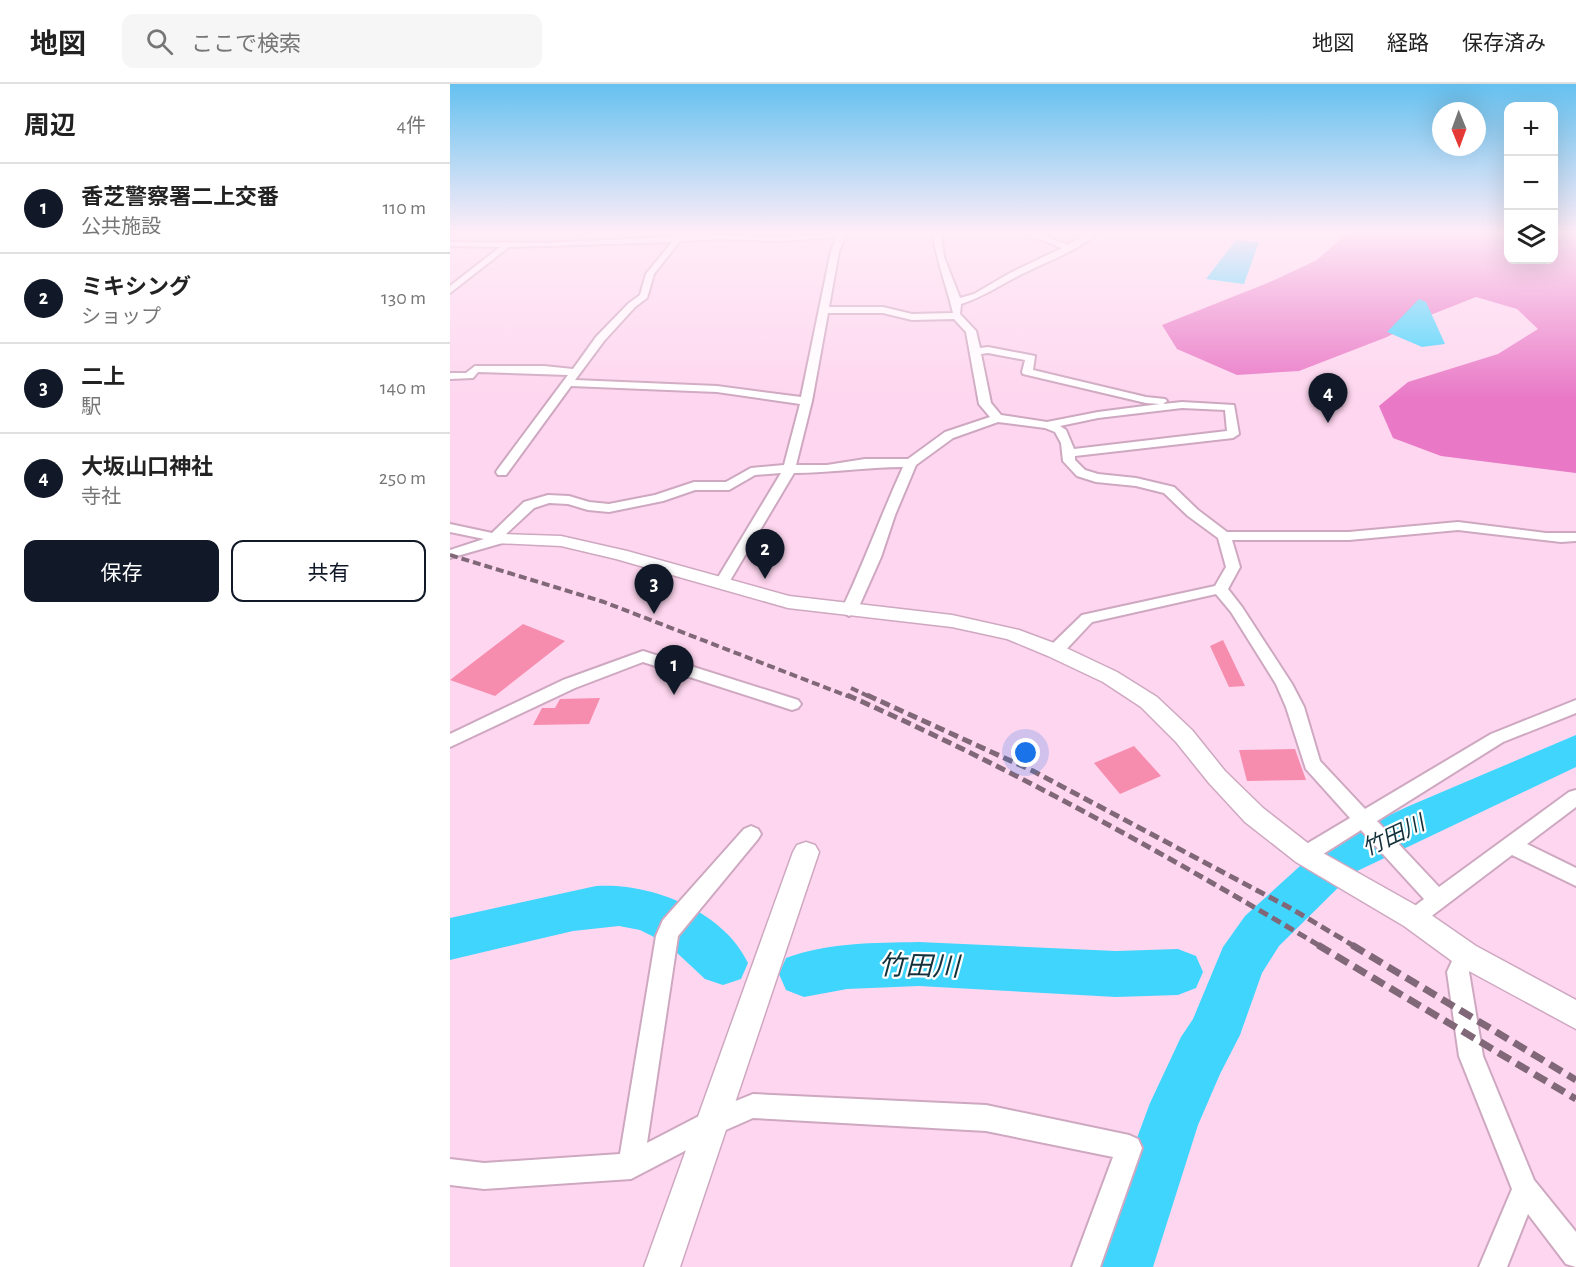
<!DOCTYPE html>
<html lang="ja">
<head>
<meta charset="utf-8">
<style>
  body { margin:0; font-family:"Alegreya Sans","Noto Sans JP",sans-serif; background:#f6f6f6; color:#222 }
  .controls { position:absolute; right:18px; top:18px; display:grid; overflow:hidden; border-radius:12px; box-shadow:0 6px 24px #0002 }
  .controls button { width:54px; height:54px; display:grid; place-items:center; padding:0; border:0; border-bottom:2px solid #e0e0e0; background:#fff; color:#222; font:30px sans-serif }
  .compass { position:absolute; left:982px; top:18px; width:54px; height:54px; border-radius:50%; background:#fff; box-shadow:0 6px 24px #0002; rotate:179deg }
  .you { position:absolute; left:576px; top:669px; width:21px; height:21px; margin:-15px; border:4px solid #fff; border-radius:50%; background:#1a73e8; box-shadow:0 0 0 9px #1a73e833 }
  .badge { display:grid; place-items:center; width:39px; height:39px; border-radius:50%; background:#111827; color:#fff; font-size:20px; font-weight:700 }
  .pin { position:absolute; translate:-50% -50px; filter:drop-shadow(0 2px 3px #0008) }
  .pin::after { content:''; position:absolute; top:32px; width:21px; height:18px; background:inherit; clip-path:polygon(0 0,100% 0,50% 100%) }
  .list { margin:0; padding:0; list-style:none }
  h2 { display:flex; justify-content:space-between; align-items:center; height:78px; margin:0; padding:0 24px; font-size:26px }
  h2 small { font-size:20px; font-weight:400; color:#767676 }
  .list li { display:grid; grid-template-columns:39px 1fr auto; gap:18px; align-items:center; box-sizing:border-box; height:90px; padding:0 24px; border-top:2px solid #e0e0e0 }
  .list b { display:block; font-size:22px; white-space:nowrap }
  .list p { margin:0; font-size:20px; white-space:nowrap; color:#767676 }
  .list em { font-size:20px; font-style:normal; color:#767676 }
  .actions { display:flex; gap:12px; padding:18px 24px }
  .actions a { flex:1; padding:14px 0; border:2px solid #111827; border-radius:12px; text-align:center; font-size:21px; color:#111827 }
  .actions .main { background:#111827; color:#fff }
  .icon { flex:none; width:33px; height:33px; fill:none; stroke:currentColor; stroke-width:2; stroke-linecap:round; stroke-linejoin:round }
  .map { position:relative; flex:none; width:1126px; height:1183px; overflow:hidden }
  header { display:flex; align-items:center; gap:36px; box-sizing:border-box; height:84px; padding:0 30px; background:#fff; border-bottom:2px solid #e0e0e0 }
  header strong { font-size:28px }
  nav { display:flex; gap:33px; margin-inline-start:auto; font-size:21px }
  .search { width:420px; height:54px; background:#f6f6f6; display:flex; align-items:center; gap:15px; box-sizing:border-box; padding:0 21px; border-radius:12px; color:#767676; font-size:22px }
  main { display:flex }
  aside { flex:1; background:#fff }
  .map>svg:first-child { display:block }
  .forest { fill:#e978c6 }
  .water { fill:#40d5fd }
  .lines { fill:none; stroke-linecap:round; stroke-linejoin:round }
  .river { fill:#40d5fd; fill-rule:evenodd }
  .building { fill:#f68cae }
  .minor-casing { stroke:#cea8c0; stroke-width:4 }
  .tertiary-casing { stroke:#cea8c0; stroke-width:3 }
  .minor { fill:#fff; fill-rule:evenodd }
  .tertiary { fill:#fff; fill-rule:evenodd }
  .rail-far2 { stroke:#816878; stroke-width:4; stroke-dasharray:8 4; stroke-linecap:butt }
  .rail-far1 { stroke:#816878; stroke-width:5; stroke-dasharray:10 5; stroke-linecap:butt }
  .rail { stroke:#816878; stroke-width:7; stroke-dasharray:14 7; stroke-linecap:butt }
  .labels { text-anchor:middle; stroke-width:4.5; stroke-linejoin:round; paint-order:stroke }
  .water-label { font-size:22px; font-style:italic; fill:#12313a; stroke:#fff }
  .near-water-label { font-size:27px; font-style:italic; fill:#12313a; stroke:#fff }
</style>
</head>
<body>
<header>
<strong>地図</strong>
<div class="search"><svg class="icon" aria-label="search" viewBox="0 0 24 24"><circle cx="10" cy="10" r="6"/><path d="M15 15l6 6"/></svg>ここで検索</div>
<nav><a>地図</a><a>経路</a><a>保存済み</a></nav>
</header>
<main>
<aside>
<h2>周辺<small>4件</small></h2>
<ul class="list">
<li><span class="badge">1</span><div><b>香芝警察署二上交番</b><p>公共施設</p></div><em>110 m</em></li>
<li><span class="badge">2</span><div><b>ミキシング</b><p>ショップ</p></div><em>130 m</em></li>
<li><span class="badge">3</span><div><b>二上</b><p>駅</p></div><em>140 m</em></li>
<li><span class="badge">4</span><div><b>大坂山口神社</b><p>寺社</p></div><em>250 m</em></li>
</ul>
<div class="actions"><a class="main">保存</a><a>共有</a></div>
</aside>
<div class="map">
<svg width="1126" height="1183" viewBox="0 0 1126 1183">
  <rect width="100%" height="100%" fill="#fed6ef"/>
  <path class="forest" d="M 904,149 L 1058,149 L 1058,176 L 1104,176 L 1104,149 L 1126,149 L 1126,389 L 991,372 L 943,354 L 929,322 L 958,298 L 1048,270 L 1088,245 L 1067,225 L 1026,213 L 978,232 L 937,253 L 849,287 L 787,291 L 727,265 L 712,241 L 820,198 L 867,176 L 893,153 Z"/>
  <path class="water" d="M 786,156 L 809,158 L 794,200 L 756,195 Z
    M 969,215 L 976,218 L 995,260 L 972,263 L 937,248 Z"/>
  <g class="lines">
    <path class="river" d="M 1126,651 L 1126,683 L 903,789 L 829,862 L 812,889 L 790,951 L 770,990 L 748,1041 L 703,1183 L 639,1183 L 700,1019 L 731,953 L 743,935 L 773,863 L 795,832 L 871,763 L 959,722 Z
      M 146,802 C 200,798 274,827 298,879 L 291,895 L 273,901 L 255,895 L 225,867 L 202,852 L 190,846 L 169,842 L 123,847 L 0,876 L 0,834 Z
      M 469,858 L 666,867 L 728,865 L 746,872 L 753,888 L 746,904 L 728,911 L 666,913 L 469,902 L 397,905 L 354,913 L 336,906 L 329,890 L 336,874 C 379,858 424,859 469,858 Z"/>
  </g>
  <path class="building" d="M 73,540 L 115,557 L 45,612 L 0,596 Z
    M 773,556 L 795,602 L 779,603 L 760,562 Z
    M 150,614 L 139,640 L 83,641 L 92,624 L 105,624 L 110,615 Z
    M 684,662 L 711,692 L 670,710 L 644,679 Z
    M 845,665 L 856,696 L 797,697 L 789,666 Z"/>
  <g class="lines">
    <g class="minor-casing">
      <path id="minor" d="M 227,149 L 230,152 L 271,151 L 329,153 L 397,149 L 389,167 L 379,223 L 433,223 L 462,230 L 503,229 C 497,202 486,177 483,149 L 491,149 L 494,173 L 510,214 L 524,210 L 560,189 L 612,164 L 574,149 L 586,149 L 618,161 L 638,149 L 648,149 C 626,168 595,178 570,191 C 550,201 533,213 511,220 L 510,230 L 526,247 L 530,264 L 538,263 L 585,272 L 583,286 L 696,313 L 715,315 L 717,317 L 713,320 L 732,318 L 784,321 L 789,350 L 783,354 L 625,372 L 625,376 L 635,386 L 648,390 L 686,394 L 724,403 L 748,426 L 777,448 L 899,448 L 1008,438 L 1096,449 L 1126,449 L 1126,457 L 1111,458 L 1008,446 L 899,456 L 782,456 L 790,483 L 778,505 L 792,523 L 842,600 L 854,623 L 870,677 L 915,725 L 1041,650 L 1126,616 L 1126,629 L 1053,658 L 927,737 L 989,803 L 1119,708 L 1126,706 L 1126,723 L 1077,760 L 1126,784 L 1126,802 L 1062,771 L 971,840 L 964,843 L 957,840 L 953,834 L 957,828 L 974,815 L 911,746 L 862,777 L 855,779 L 848,777 L 845,771 L 848,765 L 900,734 L 856,685 L 836,623 L 826,600 L 781,528 L 766,510 L 642,538 L 611,571 L 599,571 L 597,567 L 599,563 L 632,531 L 765,502 L 776,483 L 768,454 L 738,432 L 714,409 L 686,402 L 646,398 L 627,392 L 613,377 L 611,359 L 605,348 L 595,344 L 548,338 L 503,354 L 466,381 L 445,431 L 431,473 L 407,527 L 399,532 L 391,527 C 414,479 431,431 453,383 C 416,383 381,389 344,389 L 278,500 L 271,504 L 264,500 L 331,389 L 305,391 L 279,406 L 245,406 L 213,417 L 159,428 L 138,426 L 118,420 L 99,419 L 84,424 L 56,450 L 58,455 L 56,458 L 0,474 L 0,466 L 34,455 L 0,448 L 0,440 L 42,449 L 74,418 L 98,411 L 119,412 L 139,418 L 159,420 L 205,411 L 244,398 L 276,398 L 301,384 L 334,381 L 350,320 L 267,308 L 121,302 L 56,391 L 48,391 L 46,388 L 48,385 L 118,291 L 28,288 L 23,294 L 0,295 L 0,289 L 16,289 L 25,282 L 94,282 L 123,285 L 146,253 L 179,219 L 190,211 L 196,190 L 222,158 L 59,163 L 0,209 L 0,202 L 50,163 L 0,162 L 0,158 L 96,159 L 222,153 L 221,149 ZM 387,153 L 381,167 L 351,313 L 267,302 L 125,296 L 154,257 L 185,223 L 197,214 L 204,190 L 230,157 L 271,155 L 329,157 ZM 378,229 L 433,229 L 462,236 L 504,235 L 516,248 L 529,320 L 540,333 L 495,348 L 458,375 L 415,375 L 377,381 L 346,381 L 362,317 ZM 538,269 L 575,276 L 572,288 L 573,290 L 696,319 L 710,320 L 648,328 L 597,338 L 551,331 L 541,319 L 531,270 ZM 732,324 L 775,326 L 777,347 L 624,365 L 616,346 L 610,342 L 648,334 Z
        M 193,567 L 348,616 L 351,620 L 348,624 L 342,626 L 193,578 L 125,604 L 0,663 L 0,650 L 113,596 Z
        M 301,742 L 308,745 L 311,750 L 308,755 L 228,852 L 197,1059 L 251,1031 L 303,1010 L 536,1021 L 679,1051 L 688,1055 L 692,1064 L 650,1183 L 622,1183 L 663,1073 L 536,1047 L 303,1034 L 269,1049 L 181,1095 L 34,1105 L 0,1101 L 0,1075 L 34,1079 L 170,1070 L 206,852 L 213,836 L 294,745 Z
        M 1016,861 L 1024,864 L 1027,871 L 1019,888 L 1033,972 L 1084,1096 L 1126,1148 L 1126,1183 L 1116,1180 L 1078,1130 L 1057,1183 L 1029,1183 L 1062,1105 L 1009,972 L 997,888 L 1008,864 Z"/>
    </g>
    <g class="tertiary-casing">
      <path id="tertiary" d="M 51,450 L 111,452 L 177,467 L 339,512 L 502,531 L 569,546 L 612,562 L 667,588 L 707,613 L 742,646 L 775,687 L 813,724 L 864,764 L 974,826 L 1026,862 L 1126,916 L 1126,945 L 1006,880 L 954,842 L 846,778 L 795,738 L 759,699 L 726,658 L 691,623 L 653,598 L 598,572 L 557,555 L 502,543 L 338,524 L 166,475 L 111,462 L 45,459 L 42,455 L 45,451 Z
        M 356,758 L 365,761 L 369,768 L 230,1183 L 194,1183 L 343,768 L 347,761 Z"/>
    </g>
    <use href="#minor" class="minor"/>
    <use href="#tertiary" class="tertiary"/>
    <path class="rail-far2" d="M 0,471 L 154,518 L 400,613
      M 401,604 L 420,613"/>
    <path class="rail-far1" d="M 397,611 C 560,683 717,771 870,862
      M 417,611 L 583,687 L 842,825 L 904,862"/>
    <path class="rail" d="M 868,861 L 1126,1015
      M 902,861 L 1126,996"/>
  </g>
  <linearGradient id="sky" x2="0" y2="1"><stop stop-color="#65c1f0"/><stop offset="0.47" stop-color="#ffedf8"/><stop offset="1" stop-color="#ffedf8" stop-opacity="0"/></linearGradient>
  <rect width="1126" height="315" fill="url(#sky)"/>
  <g class="labels">
    <g class="water-label">
      <text transform="translate(943 751) rotate(-25)" y="8">竹田川</text>
    </g>
    <g class="near-water-label">
      <text transform="translate(469 882) rotate(1)" y="9">竹田川</text>
    </g>
  </g>
</svg>
<div class="controls">
<button>+</button>
<button>−</button>
<button><svg class="icon" aria-label="layers" viewBox="0 0 24 24"><path d="M12 4l9 5-9 5-9-5zM3 14l9 5 9-5"/></svg></button>
</div>
<svg class="compass" viewBox="-18 -18 36 36"><path d="M0-13l5 13h-10z" fill="#e53935"/><path d="M0 13l5-13h-10z" fill="#767676"/></svg>
<div class="you"></div>
<div class="pin badge" style="left:224px;top:611px">1</div>
<div class="pin badge" style="left:315px;top:495px">2</div>
<div class="pin badge" style="left:204px;top:530px">3</div>
<div class="pin badge" style="left:878px;top:339px">4</div>
</div>
</main>
</body>
</html>
